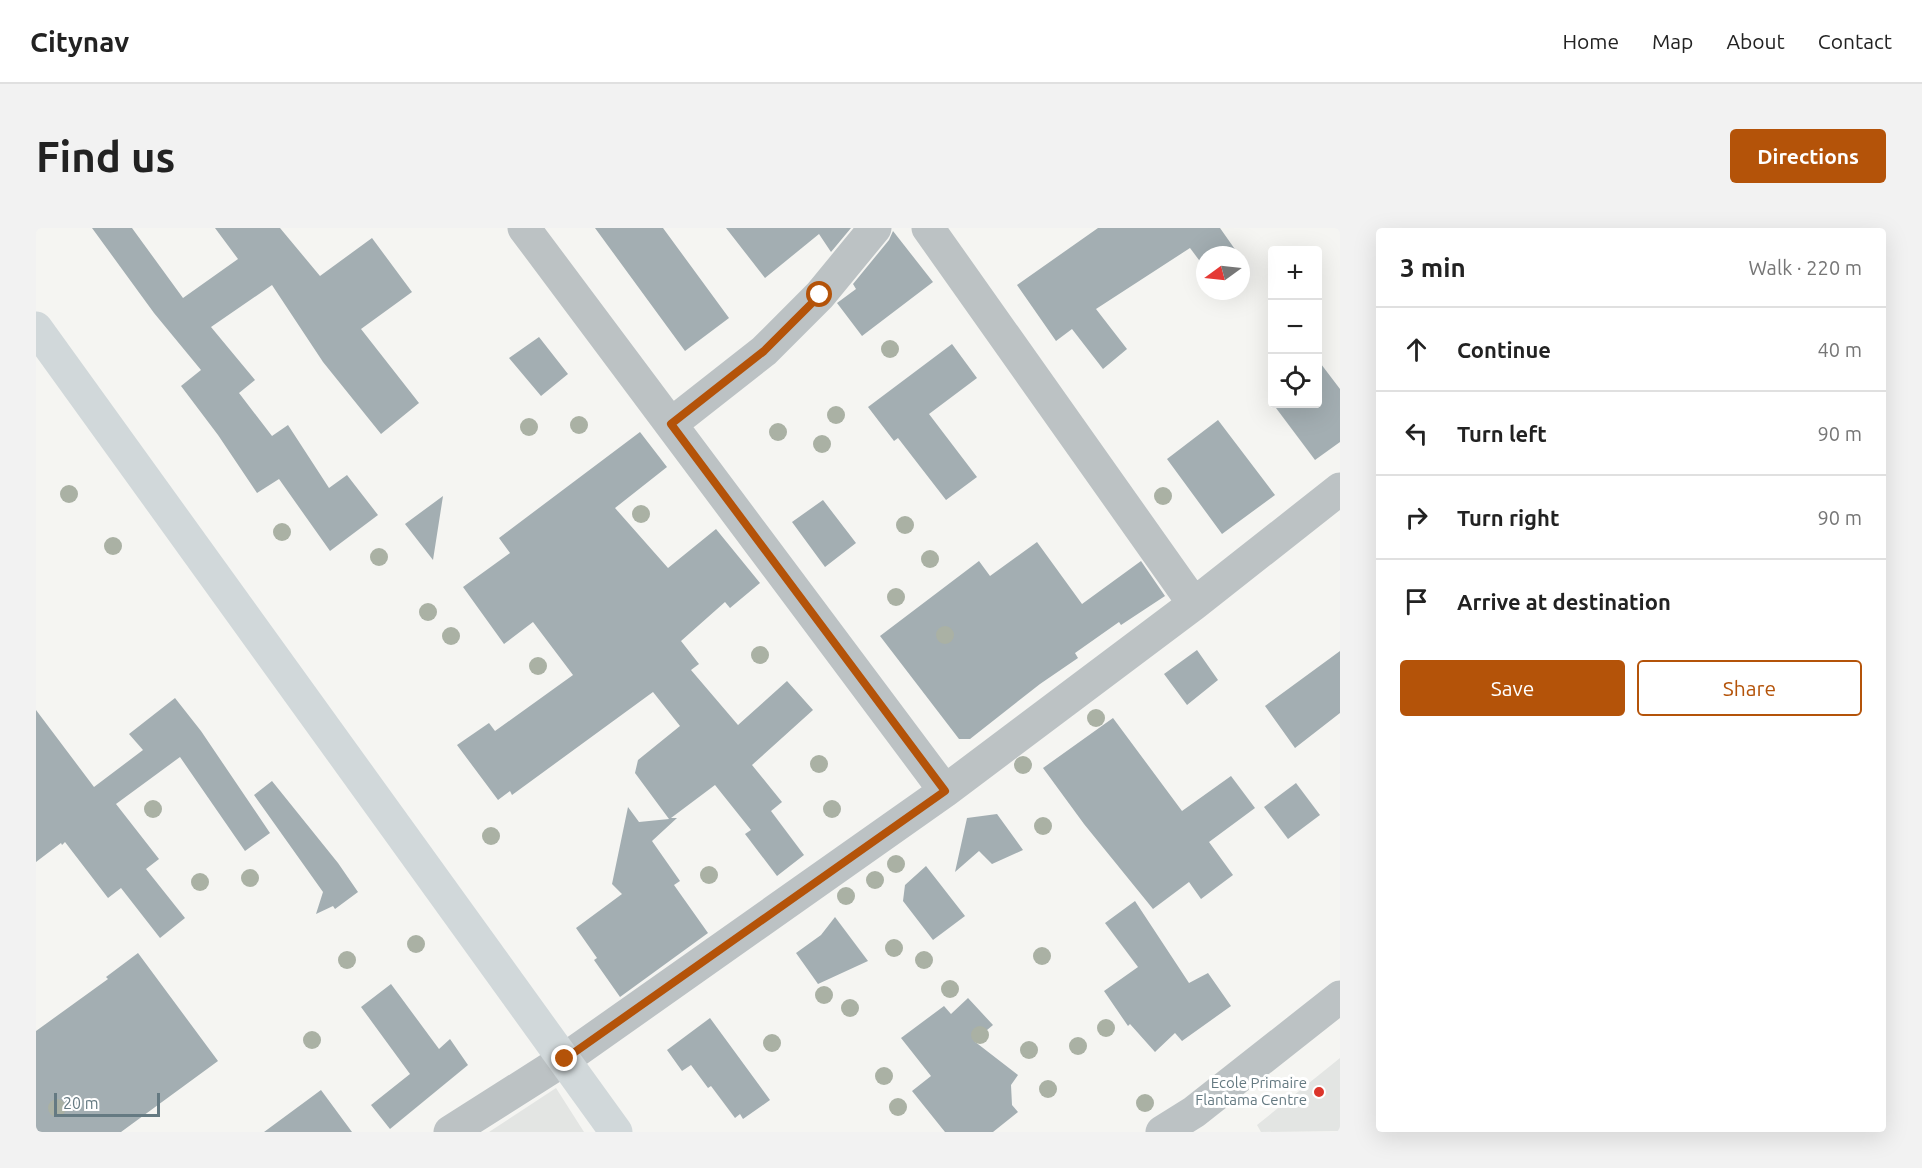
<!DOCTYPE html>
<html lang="en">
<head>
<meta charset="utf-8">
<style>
  body { margin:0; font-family:Ubuntu,sans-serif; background:#f2f2f2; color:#222 }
  .controls { position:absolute; right:18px; top:18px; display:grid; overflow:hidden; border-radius:6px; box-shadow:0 6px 24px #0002 }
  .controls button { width:54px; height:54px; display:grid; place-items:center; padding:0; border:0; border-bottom:2px solid #e0e0e0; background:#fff; color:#222; font:30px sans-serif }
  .compass { position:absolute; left:1160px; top:18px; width:54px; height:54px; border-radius:50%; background:#fff; box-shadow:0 6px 24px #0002; rotate:255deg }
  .scale { position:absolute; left:18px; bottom:15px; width:106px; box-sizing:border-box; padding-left:6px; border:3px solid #657a82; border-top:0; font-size:16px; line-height:21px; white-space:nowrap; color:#657a82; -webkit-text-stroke:4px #fff; paint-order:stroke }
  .stop { position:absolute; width:18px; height:18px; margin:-14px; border:4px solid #b45309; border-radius:50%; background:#fff }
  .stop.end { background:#b45309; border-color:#fff; box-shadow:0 2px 6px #0008 }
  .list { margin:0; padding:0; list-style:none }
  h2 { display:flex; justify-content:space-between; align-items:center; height:78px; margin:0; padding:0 24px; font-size:26px }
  h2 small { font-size:20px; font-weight:400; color:#767676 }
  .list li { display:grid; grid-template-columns:39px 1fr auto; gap:18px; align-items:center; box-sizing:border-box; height:84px; padding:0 24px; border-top:2px solid #e0e0e0 }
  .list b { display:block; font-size:22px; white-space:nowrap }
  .list em { font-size:20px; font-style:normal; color:#767676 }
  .actions { display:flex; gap:12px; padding:18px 24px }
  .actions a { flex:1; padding:14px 0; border:2px solid #b45309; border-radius:6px; text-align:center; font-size:21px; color:#b45309 }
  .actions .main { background:#b45309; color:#fff }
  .icon { flex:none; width:33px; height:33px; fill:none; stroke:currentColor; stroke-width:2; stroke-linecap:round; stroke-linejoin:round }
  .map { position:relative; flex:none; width:1304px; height:904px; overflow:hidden; border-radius:6px }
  header { display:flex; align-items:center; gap:36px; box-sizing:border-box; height:84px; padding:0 30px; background:#fff; border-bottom:2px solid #e0e0e0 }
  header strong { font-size:28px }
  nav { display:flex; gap:33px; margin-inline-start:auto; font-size:21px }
  .intro { display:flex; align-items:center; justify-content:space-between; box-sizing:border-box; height:144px; padding:0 36px }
  h1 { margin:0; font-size:42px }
  .button { padding:15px 27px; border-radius:6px; background:#b45309; color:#fff; font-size:21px; font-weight:700 }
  main { display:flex; gap:36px; padding:0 36px }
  aside { flex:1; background:#fff; border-radius:6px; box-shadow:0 6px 24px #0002 }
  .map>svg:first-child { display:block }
  .built { fill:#e3e5e3 }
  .building { fill:#a3aeb2 }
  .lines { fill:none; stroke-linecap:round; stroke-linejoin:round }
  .minor { stroke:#bcc2c4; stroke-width:33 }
  .major { stroke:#d1d8da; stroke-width:33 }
  .tree { fill:#aab1a4 }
  .route { stroke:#b45309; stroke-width:8 }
  .poi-dot { fill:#dc352b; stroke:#fff; stroke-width:2 }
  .labels { text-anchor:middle; stroke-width:6; stroke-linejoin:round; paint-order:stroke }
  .poi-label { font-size:15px; fill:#657a82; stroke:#fff; text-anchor:end }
</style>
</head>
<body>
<header>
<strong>Citynav</strong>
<nav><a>Home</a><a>Map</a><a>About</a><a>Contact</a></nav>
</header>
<div class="intro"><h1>Find us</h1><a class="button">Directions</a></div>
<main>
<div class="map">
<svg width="1304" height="904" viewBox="0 0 1304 904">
  <rect width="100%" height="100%" fill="#f5f5f2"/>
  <path class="built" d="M 1304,830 L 1304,903 L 1225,904 L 1221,897 Z
    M 520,860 L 548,904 L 453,904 Z"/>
  <path class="building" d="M 56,0 L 96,0 L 147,70 L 202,31 L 179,0 L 244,0 L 284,48 L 336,10 L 376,64 L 325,101 L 383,175 L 345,206 L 287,134 L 236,57 L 175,99 L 219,152 L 203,165 L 236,208 L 252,197 L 293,260 L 311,247 L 342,287 L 294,323 L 243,251 L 221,265 L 182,207 L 145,158 L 165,142 L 118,85 Z
    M 559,0 L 627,0 L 693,90 L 649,123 Z
    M 690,0 L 815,0 L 795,24 L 783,6 L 729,50 Z
    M 1062,0 L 1184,0 L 1203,27 L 1169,27 L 1169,40 L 1154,20 L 1060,81 L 1091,121 L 1067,141 L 1036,101 L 1020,113 L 981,57 Z
    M 857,3 L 897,54 L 826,108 L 801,75 L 820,61 L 817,56 L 853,12 Z
    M 503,109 L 532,146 L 505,168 L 473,130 Z
    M 916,116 L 941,150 L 893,186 L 941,249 L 910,272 L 862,210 L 858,213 L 832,179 Z
    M 1285,136 L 1304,161 L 1304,214 L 1279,232 L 1237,176 L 1281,176 L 1281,139 Z
    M 1182,192 L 1239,267 L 1186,306 L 1131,231 Z
    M 604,204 L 631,239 L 579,280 L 632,340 L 680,301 L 724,355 L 694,380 L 689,374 L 645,413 L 663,436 L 655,442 L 702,497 L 751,453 L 777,482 L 716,537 L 746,574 L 735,583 L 768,627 L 741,648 L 709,606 L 715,602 L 679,557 L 635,590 L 641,590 L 616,613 L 644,653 L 638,657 L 672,705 L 584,769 L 558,732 L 561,730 L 540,700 L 586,666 L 576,656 L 592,579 L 603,594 L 633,591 L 599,545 L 602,532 L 644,498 L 617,464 L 476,567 L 474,563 L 462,572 L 421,517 L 453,495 L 459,503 L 537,447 L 497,394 L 468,416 L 427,359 L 474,325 L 463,310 Z
    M 407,268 L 397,332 L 369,296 Z
    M 787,272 L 820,315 L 789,339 L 756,294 Z
    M 1001,314 L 1046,376 L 1105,333 L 1129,368 L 1085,397 L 1083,394 L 1039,425 L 1042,430 L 1004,456 L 934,511 L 923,511 L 844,408 L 943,333 L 954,348 Z
    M 1161,422 L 1182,452 L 1151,477 L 1128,446 Z
    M 1304,423 L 1304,485 L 1259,520 L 1229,478 Z
    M 139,470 L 165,503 L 234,605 L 209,623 L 144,529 L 80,576 L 123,631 L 110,641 L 149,690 L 124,710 L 85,660 L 72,670 L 29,614 L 26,617 L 25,615 L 0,634 L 0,482 L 58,559 L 107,522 L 93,506 Z
    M 1077,490 L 1146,583 L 1195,548 L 1219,580 L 1173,614 L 1197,647 L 1165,671 L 1153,654 L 1117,681 L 1048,596 L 1007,540 Z
    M 236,553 L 302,635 L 322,664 L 299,681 L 297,678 L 280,686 L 287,664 L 218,567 Z
    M 1260,555 L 1284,587 L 1252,611 L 1228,579 Z
    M 961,586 L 987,622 L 956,636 L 943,623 L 919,644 L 931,590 Z
    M 890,638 L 929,688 L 897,712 L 867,673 L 869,657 Z
    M 1099,673 L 1153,755 L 1172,745 L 1195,778 L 1146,813 L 1139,805 L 1119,824 L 1094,796 L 1092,798 L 1068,763 L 1102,739 L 1069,695 Z
    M 799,689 L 832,733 L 782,756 L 760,725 L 785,707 Z
    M 102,725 L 182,833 L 85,904 L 0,904 L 0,803 L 72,751 L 70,749 Z
    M 355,756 L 403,821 L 414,811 L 432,837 L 354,901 L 335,877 L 374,846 L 325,779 Z
    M 932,770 L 957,797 L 938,813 L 982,847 L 975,857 L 976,877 L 982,884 L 957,904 L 909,904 L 876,863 L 895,848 L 865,810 L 908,778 L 915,786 Z
    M 674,790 L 734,872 L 707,891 L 704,886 L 699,890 L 675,858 L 672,860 L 655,837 L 646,843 L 631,822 Z
    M 285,862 L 316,904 L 228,904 Z"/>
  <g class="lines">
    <path class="minor" d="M 488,0 L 909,563
      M 892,0 L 1158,376
      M 635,196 L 728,123 L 784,67 L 839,0
      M 414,904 L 529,831 L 909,563 L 1158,376 L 1304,261
      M 1126,904 L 1158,884 L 1304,769"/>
    <path class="major" d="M 0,100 L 580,904"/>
  </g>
  <g class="tree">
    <circle cx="854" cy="121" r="9"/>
    <circle cx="800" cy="187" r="9"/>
    <circle cx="543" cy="197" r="9"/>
    <circle cx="493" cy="199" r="9"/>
    <circle cx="742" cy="204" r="9"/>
    <circle cx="786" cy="216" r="9"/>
    <circle cx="33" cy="266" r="9"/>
    <circle cx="1127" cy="268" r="9"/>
    <circle cx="605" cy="286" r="9"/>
    <circle cx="869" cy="297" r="9"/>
    <circle cx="246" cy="304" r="9"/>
    <circle cx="77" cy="318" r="9"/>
    <circle cx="343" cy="329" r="9"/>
    <circle cx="894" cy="331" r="9"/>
    <circle cx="860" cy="369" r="9"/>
    <circle cx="392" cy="384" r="9"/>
    <circle cx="909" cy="407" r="9"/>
    <circle cx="415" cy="408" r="9"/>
    <circle cx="724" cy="427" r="9"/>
    <circle cx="502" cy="438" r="9"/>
    <circle cx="1060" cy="490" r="9"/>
    <circle cx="783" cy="536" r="9"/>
    <circle cx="987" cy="537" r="9"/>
    <circle cx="117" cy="581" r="9"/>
    <circle cx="796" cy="581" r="9"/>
    <circle cx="1007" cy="598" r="9"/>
    <circle cx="455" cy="608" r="9"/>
    <circle cx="860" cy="636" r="9"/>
    <circle cx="673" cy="647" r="9"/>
    <circle cx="214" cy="650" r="9"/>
    <circle cx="839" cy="652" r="9"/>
    <circle cx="164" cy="654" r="9"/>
    <circle cx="810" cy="668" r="9"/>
    <circle cx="380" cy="716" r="9"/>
    <circle cx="858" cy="720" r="9"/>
    <circle cx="1006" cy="728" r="9"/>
    <circle cx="311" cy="732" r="9"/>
    <circle cx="888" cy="732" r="9"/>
    <circle cx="914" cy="761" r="9"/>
    <circle cx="788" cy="767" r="9"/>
    <circle cx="814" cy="780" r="9"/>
    <circle cx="1070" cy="800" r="9"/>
    <circle cx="944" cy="807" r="9"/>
    <circle cx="276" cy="812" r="9"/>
    <circle cx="736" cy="815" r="9"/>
    <circle cx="1042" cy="818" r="9"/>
    <circle cx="993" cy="822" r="9"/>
    <circle cx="848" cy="848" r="9"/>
    <circle cx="1012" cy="861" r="9"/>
    <circle cx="1109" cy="875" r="9"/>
    <circle cx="862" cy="879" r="9"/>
    <circle cx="21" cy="880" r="9"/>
  </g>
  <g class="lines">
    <path class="route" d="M 529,831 L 909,563 L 635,196 L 728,123 L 784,67"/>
  </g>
  <circle class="poi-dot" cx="1283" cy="864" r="6"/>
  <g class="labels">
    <g class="poi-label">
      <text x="1271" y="860">Ecole Primaire<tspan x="1271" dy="17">Flantama Centre</tspan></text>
    </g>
  </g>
</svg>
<div class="controls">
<button>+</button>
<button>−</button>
<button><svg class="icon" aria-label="locate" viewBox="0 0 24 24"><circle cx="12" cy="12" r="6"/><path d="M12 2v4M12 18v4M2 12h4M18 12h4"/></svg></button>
</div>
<svg class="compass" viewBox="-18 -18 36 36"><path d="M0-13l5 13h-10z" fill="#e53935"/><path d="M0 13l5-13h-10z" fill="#767676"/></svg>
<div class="scale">20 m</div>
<div class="stop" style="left:784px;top:67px"></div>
<div class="stop end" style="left:529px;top:831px"></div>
</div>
<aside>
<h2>3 min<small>Walk · 220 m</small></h2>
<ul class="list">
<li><svg class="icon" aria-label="ahead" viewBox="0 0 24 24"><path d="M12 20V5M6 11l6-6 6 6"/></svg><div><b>Continue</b></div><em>40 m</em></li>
<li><svg class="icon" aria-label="left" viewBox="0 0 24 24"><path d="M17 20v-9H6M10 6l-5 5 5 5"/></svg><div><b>Turn left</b></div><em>90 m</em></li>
<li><svg class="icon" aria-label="right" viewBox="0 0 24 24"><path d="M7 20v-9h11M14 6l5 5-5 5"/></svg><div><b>Turn right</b></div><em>90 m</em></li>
<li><svg class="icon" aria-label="arrive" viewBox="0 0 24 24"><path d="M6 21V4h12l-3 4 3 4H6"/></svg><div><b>Arrive at destination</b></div></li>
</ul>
<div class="actions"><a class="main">Save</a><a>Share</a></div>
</aside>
</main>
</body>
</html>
